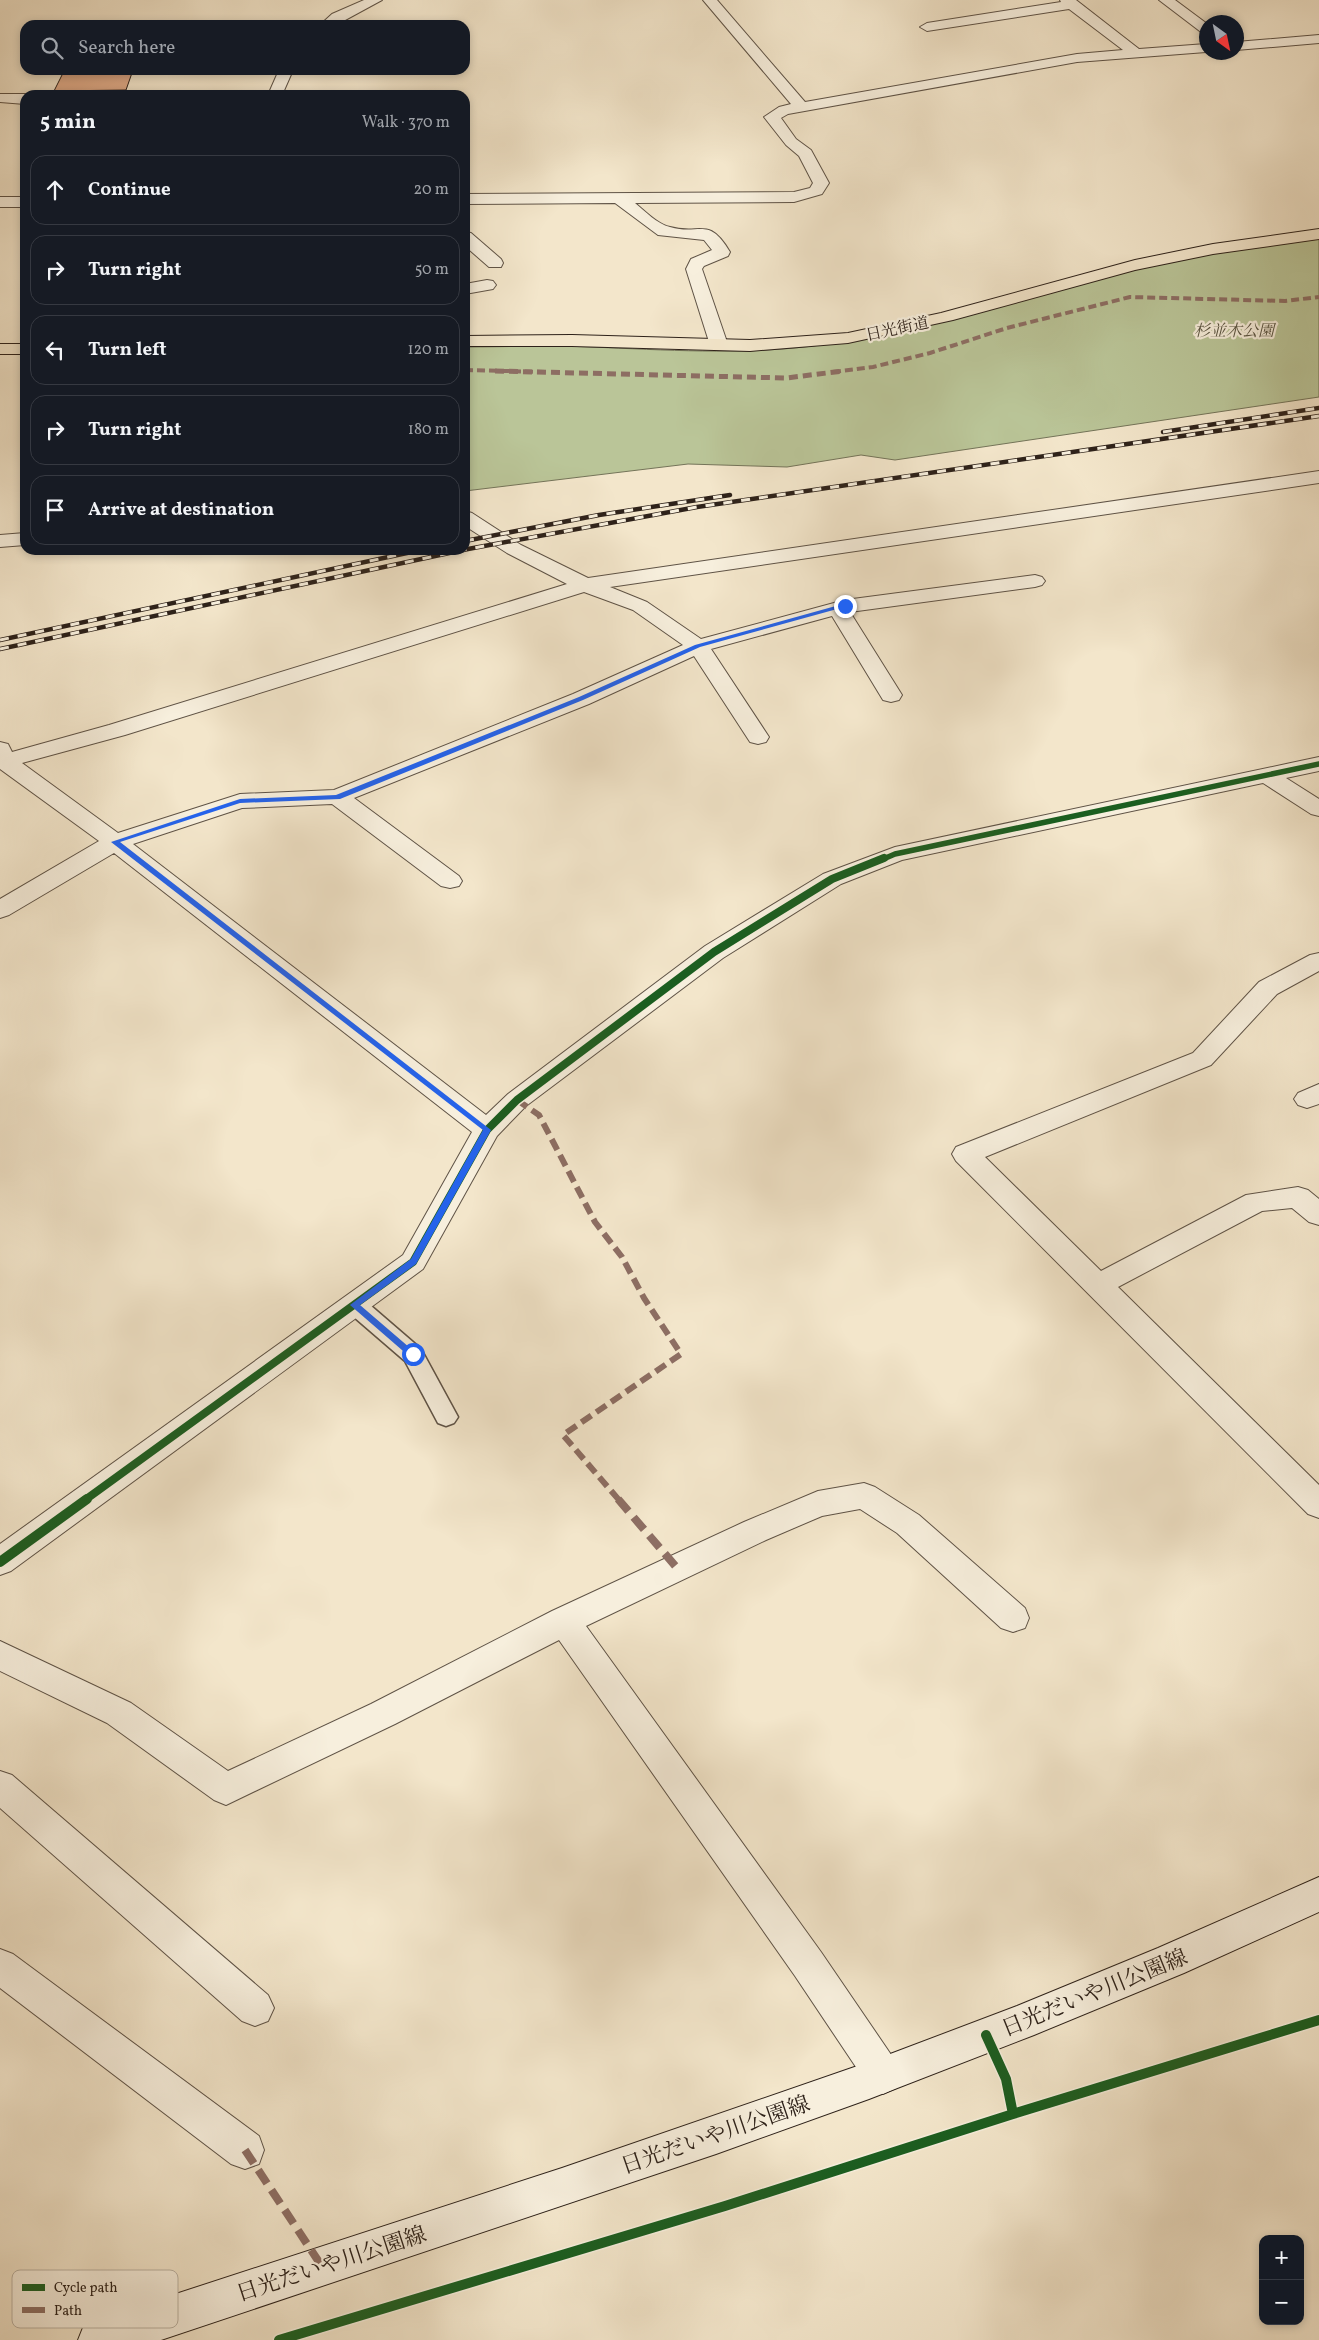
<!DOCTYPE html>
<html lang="en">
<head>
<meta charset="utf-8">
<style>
  body { margin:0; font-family:Vollkorn,"Noto Serif JP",serif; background:#20242c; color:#f1f3f6 }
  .controls { position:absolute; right:15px; bottom:15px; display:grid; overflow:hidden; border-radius:10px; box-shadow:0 2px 8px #0003 }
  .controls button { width:45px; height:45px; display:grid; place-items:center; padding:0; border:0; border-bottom:1px solid #363941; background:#171b24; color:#f1f3f6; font:25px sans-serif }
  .compass { position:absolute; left:1199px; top:15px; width:45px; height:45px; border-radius:50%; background:#171b24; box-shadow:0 2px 8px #0003; rotate:147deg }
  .stop { position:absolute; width:15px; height:15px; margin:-11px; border:4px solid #2563eb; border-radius:50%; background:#fff }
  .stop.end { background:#2563eb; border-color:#fff; box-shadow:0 1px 5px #0008 }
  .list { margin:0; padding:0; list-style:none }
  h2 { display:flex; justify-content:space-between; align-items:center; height:65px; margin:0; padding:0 20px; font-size:21px }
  h2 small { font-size:16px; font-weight:400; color:#9ea1a6 }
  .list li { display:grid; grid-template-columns:32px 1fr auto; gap:15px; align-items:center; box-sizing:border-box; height:70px; margin:0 10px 10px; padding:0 10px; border:1px solid #363941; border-radius:15px }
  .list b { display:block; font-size:19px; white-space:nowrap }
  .list em { font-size:16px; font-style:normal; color:#9ea1a6 }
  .icon { flex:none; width:28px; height:28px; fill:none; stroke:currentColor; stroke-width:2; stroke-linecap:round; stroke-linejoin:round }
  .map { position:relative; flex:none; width:1319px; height:2340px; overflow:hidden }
  .search { position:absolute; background:#171b24; box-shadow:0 2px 8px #0003; left:20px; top:20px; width:450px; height:55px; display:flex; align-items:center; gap:12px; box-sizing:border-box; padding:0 18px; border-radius:15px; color:#9ea1a6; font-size:19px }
  .panel { position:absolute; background:#171b24; box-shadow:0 2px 8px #0003; left:20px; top:90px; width:450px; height:465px; border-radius:15px }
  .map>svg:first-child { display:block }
  .green { fill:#bac598; stroke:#747459 }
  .building { fill:#deaa88; stroke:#2e221a }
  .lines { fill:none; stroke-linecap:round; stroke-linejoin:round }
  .service-casing { stroke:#5f5346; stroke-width:3 }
  .minor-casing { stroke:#5f5346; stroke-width:2 }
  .secondary-casing { stroke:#2e221a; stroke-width:2 }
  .trunk-casing { stroke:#2e221a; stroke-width:2 }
  .service { fill:#f7efdd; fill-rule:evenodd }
  .minor { fill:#f7efdd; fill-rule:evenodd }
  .secondary { fill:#f7efdd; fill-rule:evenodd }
  .trunk { fill:#f3e6cb; fill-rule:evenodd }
  .rail-casing { stroke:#2e221a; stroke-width:4.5 }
  .rail { stroke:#f7efdd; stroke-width:3; stroke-dasharray:9; stroke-linecap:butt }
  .quiet-far3 { stroke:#8d6e63; stroke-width:4; stroke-dasharray:8 4; stroke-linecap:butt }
  .quiet-far2 { stroke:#8d6e63; stroke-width:5; stroke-dasharray:9 5; stroke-linecap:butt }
  .quiet-far1 { stroke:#8d6e63; stroke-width:6; stroke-dasharray:12 6; stroke-linecap:butt }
  .quiet { stroke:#8d6e63; stroke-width:8; stroke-dasharray:16 8; stroke-linecap:butt }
  .cycleway-far2-casing { stroke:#f7efdd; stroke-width:8 }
  .cycleway-far1-casing { stroke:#f7efdd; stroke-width:11 }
  .cycleway-casing { stroke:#f7efdd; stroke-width:13 }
  .cycleway-far2 { stroke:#1b5e20; stroke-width:5.5 }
  .cycleway-far1 { stroke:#1b5e20; stroke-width:8 }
  .cycleway { stroke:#1b5e20; stroke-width:10 }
  .route { fill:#2563eb }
  .labels { text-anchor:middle; stroke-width:4.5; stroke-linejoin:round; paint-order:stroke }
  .far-street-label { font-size:16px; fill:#2e221a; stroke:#f7efdd }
  .far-park-label { font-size:16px; font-style:italic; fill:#585340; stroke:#f7efdd }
  .near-street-label { font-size:22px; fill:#2e221a; stroke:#f7efdd }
  .key { fill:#f7efdd; stroke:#bbb2a2; stroke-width:1 }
  .key-label { font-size:14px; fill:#2e221a }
</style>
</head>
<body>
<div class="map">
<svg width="1319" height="2340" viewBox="0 0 1319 2340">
  <rect width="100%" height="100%" fill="#f3e6cb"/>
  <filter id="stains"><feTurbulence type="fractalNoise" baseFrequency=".004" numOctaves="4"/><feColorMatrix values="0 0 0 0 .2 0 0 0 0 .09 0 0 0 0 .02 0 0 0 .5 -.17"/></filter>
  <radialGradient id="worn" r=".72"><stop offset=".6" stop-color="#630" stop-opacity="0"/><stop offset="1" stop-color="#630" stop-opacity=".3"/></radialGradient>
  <path class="green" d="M 1319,239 L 1319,397 L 895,460 L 861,455 L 787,467 L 688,464 L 465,491 L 465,347 C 507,347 549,345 591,347 C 665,350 740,355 813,346 C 915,334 1013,297 1113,273 C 1180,256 1250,248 1319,239 Z"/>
  <path class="building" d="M 89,70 L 133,70 L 126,90 L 54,91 L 64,71 Z"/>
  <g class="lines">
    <g class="service-casing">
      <path id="service" d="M 355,1297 L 363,1299 L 421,1349 L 458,1417 L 454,1423 L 446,1426 L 438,1423 L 405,1361 L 347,1311 L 344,1305 L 347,1299 Z"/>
    </g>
    <g class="minor-casing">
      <path id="minor" d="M 364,0 L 382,0 L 336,25 L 320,25 L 332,14 Z
        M 703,0 L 717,0 L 805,102 L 1077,54 L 1123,50 L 1069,9 L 927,31 L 920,27 L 927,23 L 1061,2 L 1060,0 L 1076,0 L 1139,49 L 1206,44 L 1206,52 L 1077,62 L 788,114 L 781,118 L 796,139 L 811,150 L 829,183 L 822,194 L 794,202 L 635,203 C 645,211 657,224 670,227 C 700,236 708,215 730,252 L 728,256 L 704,266 L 702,269 L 728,345 L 725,349 L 713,349 L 710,345 L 686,269 L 691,259 L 712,250 L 704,240 L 658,235 L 615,203 L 465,204 L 465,194 L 794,192 L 810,188 L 813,183 L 799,156 L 786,145 L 764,117 L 779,107 L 791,104 Z
        M 1159,0 L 1175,0 L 1206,23 L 1206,33 L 1201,32 Z
        M 1319,35 L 1319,43 L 1236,50 L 1236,42 Z
        M 279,70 L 293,70 L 282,95 L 268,95 Z
        M 0,94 L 25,94 L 27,95 L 25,95 L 25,104 L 0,102 Z
        M 0,197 L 25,197 L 25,207 L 0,207 Z
        M 465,232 L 471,233 L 501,259 L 503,263 L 501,267 L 489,267 L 465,246 Z
        M 487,280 L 493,281 L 496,285 L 493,289 L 465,294 L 465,284 Z
        M 1319,471 L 1319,483 L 610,587 L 647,602 L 701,639 L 845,600 L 1035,575 L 1042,577 L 1045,581 L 1042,585 L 1035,587 L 850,612 L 902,695 L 899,700 L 891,702 L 883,700 L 832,616 L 711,649 L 769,737 L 766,742 L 758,744 L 750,742 L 694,656 L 589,704 L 354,798 L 459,876 L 462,881 L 459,886 L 450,888 L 441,886 L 332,804 L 242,808 L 133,844 L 486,1115 L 508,1094 L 705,946 L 823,874 L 895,847 L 1319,757 L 1319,771 L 1286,778 L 1319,799 L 1319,816 L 1311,814 L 1263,783 L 902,860 L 841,884 L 723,958 L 526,1106 L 497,1136 L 423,1269 L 11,1571 L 0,1575 L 0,1544 L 403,1255 L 472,1132 L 114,853 L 9,915 L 0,918 L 0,899 L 99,841 L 0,769 L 0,742 L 8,744 L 12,752 L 109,725 L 567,584 L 507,553 L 465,526 L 465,511 L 472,513 L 521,545 L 588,578 ZM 584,592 L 633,610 L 683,645 L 573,694 L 334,790 L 240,794 L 118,833 L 22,763 L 125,735 Z
        M 25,533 L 25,545 L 0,547 L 0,535 Z
        M 1319,953 L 1319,971 L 1277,994 L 1211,1065 L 985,1157 L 1101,1271 L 1246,1195 L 1298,1187 L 1308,1190 L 1319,1199 L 1319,1225 L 1309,1222 L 1292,1208 L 1262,1211 L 1118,1287 L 1319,1485 L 1319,1518 L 1308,1514 L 956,1161 L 952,1154 L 956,1147 L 1193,1053 L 1259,982 L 1310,955 Z
        M 1319,1084 L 1319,1104 L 1307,1108 L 1298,1105 L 1294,1099 L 1298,1093 Z
        M 864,1483 L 875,1487 L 919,1515 L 1025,1608 L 1029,1618 L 1025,1628 L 1013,1632 L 1001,1628 L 897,1533 L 860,1509 L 822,1516 L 766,1540 L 586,1626 L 821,1952 L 896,2062 L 902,2075 L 896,2088 L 883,2094 L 870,2088 L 795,1976 L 559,1640 L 395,1724 L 226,1805 L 214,1800 L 107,1723 L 0,1671 L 0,1641 L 131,1703 L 228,1771 L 371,1704 L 552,1611 L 744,1522 L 818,1491 Z
        M 0,1771 L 12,1775 L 268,1995 L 274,2008 L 268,2021 L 255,2026 L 242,2021 L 0,1808 Z
        M 0,1949 L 13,1954 L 259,2136 L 264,2150 L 259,2164 L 245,2169 L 231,2164 L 0,1988 Z"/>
    </g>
    <g class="secondary-casing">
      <path id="secondary" d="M 1319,1877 L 1319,1912 L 1184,1973 L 1034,2035 L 869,2099 L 716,2154 L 161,2340 L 78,2340 L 84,2325 L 99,2319 L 562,2168 L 869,2062 L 1017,2006 L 1158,1948 Z"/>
    </g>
    <g class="trunk-casing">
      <path id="trunk" d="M 1319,229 L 1319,239 L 1213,254 L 1135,270 L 953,320 L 848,343 L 750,351 L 572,346 L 465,346 L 465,336 L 572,335 L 750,340 L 848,333 L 941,313 L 1135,260 L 1213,244 Z
        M 0,344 L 25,344 L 25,354 L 0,354 Z"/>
    </g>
    <use href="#service" class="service"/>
    <use href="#minor" class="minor"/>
    <use href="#secondary" class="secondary"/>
    <use href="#trunk" class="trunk"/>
    <g class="rail-casing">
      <path id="rail" d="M 1163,432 L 1319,408
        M 465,541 L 599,515 L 730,495
        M 0,640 L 421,550
        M 0,649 L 468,549 L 697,507 L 1319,416"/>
    </g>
    <use href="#rail" class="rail"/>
    <path class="quiet-far3" d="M 465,370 L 545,372
      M 833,372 L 873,367 L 930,353 L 1007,328 L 1130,297 L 1285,301 L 1319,297"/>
    <path class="quiet-far2" d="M 495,371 L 786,378 L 843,371"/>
    <path class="quiet-far1" d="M 517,1100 L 539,1115 L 595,1222 L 622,1257 L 644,1298 L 681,1354 L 563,1435 L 619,1500"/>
    <path class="quiet" d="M 618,1499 L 677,1568
      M 245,2150 L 321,2265"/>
    <g class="cycleway-far2-casing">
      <path id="cycleway-far2" d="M 881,860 L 895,854 L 1319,764"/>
    </g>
    <g class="cycleway-far1-casing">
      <path id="cycleway-far1" d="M 85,1500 L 413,1262 L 487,1130 L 517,1100 L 714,952 L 832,879 L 884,858"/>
    </g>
    <g class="cycleway-casing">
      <path id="cycleway" d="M 0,1562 L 87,1499
        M 986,2035 L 1006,2079 L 1013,2114
        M 279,2340 L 725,2206 L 1013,2114 L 1319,2020"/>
    </g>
    <use href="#cycleway-far2" class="cycleway-far2"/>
    <use href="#cycleway-far1" class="cycleway-far1"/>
    <use href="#cycleway" class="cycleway"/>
  </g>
  <path class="route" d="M 843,604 L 848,606 L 700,647 L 583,700 L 340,799 L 240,803 L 120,842 L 491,1130 L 416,1264 L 360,1305 L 417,1354 L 413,1358 L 410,1357 L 350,1305 L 411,1259 L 483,1130 L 111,842 L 240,799 L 336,795 L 579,697 L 695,645 Z"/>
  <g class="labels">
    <g class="far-street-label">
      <text transform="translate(897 328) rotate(-12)" y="6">日光街道</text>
    </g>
    <g class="far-park-label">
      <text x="1234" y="336">杉並木公園</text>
    </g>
    <g class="near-street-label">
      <text transform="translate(1094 1992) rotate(-22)" y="8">日光だいや川公園線</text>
      <text transform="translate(715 2134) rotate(-19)" y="8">日光だいや川公園線</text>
      <text transform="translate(331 2263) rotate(-18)" y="8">日光だいや川公園線</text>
    </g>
  </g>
  <rect x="12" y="2270" width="166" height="58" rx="8" class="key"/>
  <rect x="22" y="2284" width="23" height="7" fill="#1b5e20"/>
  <rect x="22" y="2307" width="23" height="6" fill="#8d6e63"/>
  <g class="key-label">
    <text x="54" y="2292">Cycle path</text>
    <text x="54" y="2315">Path</text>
  </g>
  <rect width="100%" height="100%" filter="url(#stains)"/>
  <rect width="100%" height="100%" fill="url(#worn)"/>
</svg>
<div class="controls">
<button>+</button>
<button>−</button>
</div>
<svg class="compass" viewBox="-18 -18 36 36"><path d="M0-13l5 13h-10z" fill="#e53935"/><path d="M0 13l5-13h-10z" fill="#9ea1a6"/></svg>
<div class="stop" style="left:413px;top:1354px"></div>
<div class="stop end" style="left:845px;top:606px"></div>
<div class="search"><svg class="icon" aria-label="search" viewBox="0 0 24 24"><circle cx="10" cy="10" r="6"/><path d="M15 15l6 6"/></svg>Search here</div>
<section class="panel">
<h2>5 min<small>Walk · 370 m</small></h2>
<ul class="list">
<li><svg class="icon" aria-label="ahead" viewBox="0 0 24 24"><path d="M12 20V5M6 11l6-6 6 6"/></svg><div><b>Continue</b></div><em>20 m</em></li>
<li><svg class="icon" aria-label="right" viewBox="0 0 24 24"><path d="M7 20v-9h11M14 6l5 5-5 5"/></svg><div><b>Turn right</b></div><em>50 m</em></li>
<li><svg class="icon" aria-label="left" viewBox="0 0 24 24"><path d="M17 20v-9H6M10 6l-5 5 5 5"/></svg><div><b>Turn left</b></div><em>120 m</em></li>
<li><svg class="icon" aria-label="right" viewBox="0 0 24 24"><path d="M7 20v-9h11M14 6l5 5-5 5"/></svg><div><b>Turn right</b></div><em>180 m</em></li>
<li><svg class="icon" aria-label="arrive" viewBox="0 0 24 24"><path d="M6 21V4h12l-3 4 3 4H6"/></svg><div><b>Arrive at destination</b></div></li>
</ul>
</section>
</div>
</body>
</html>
